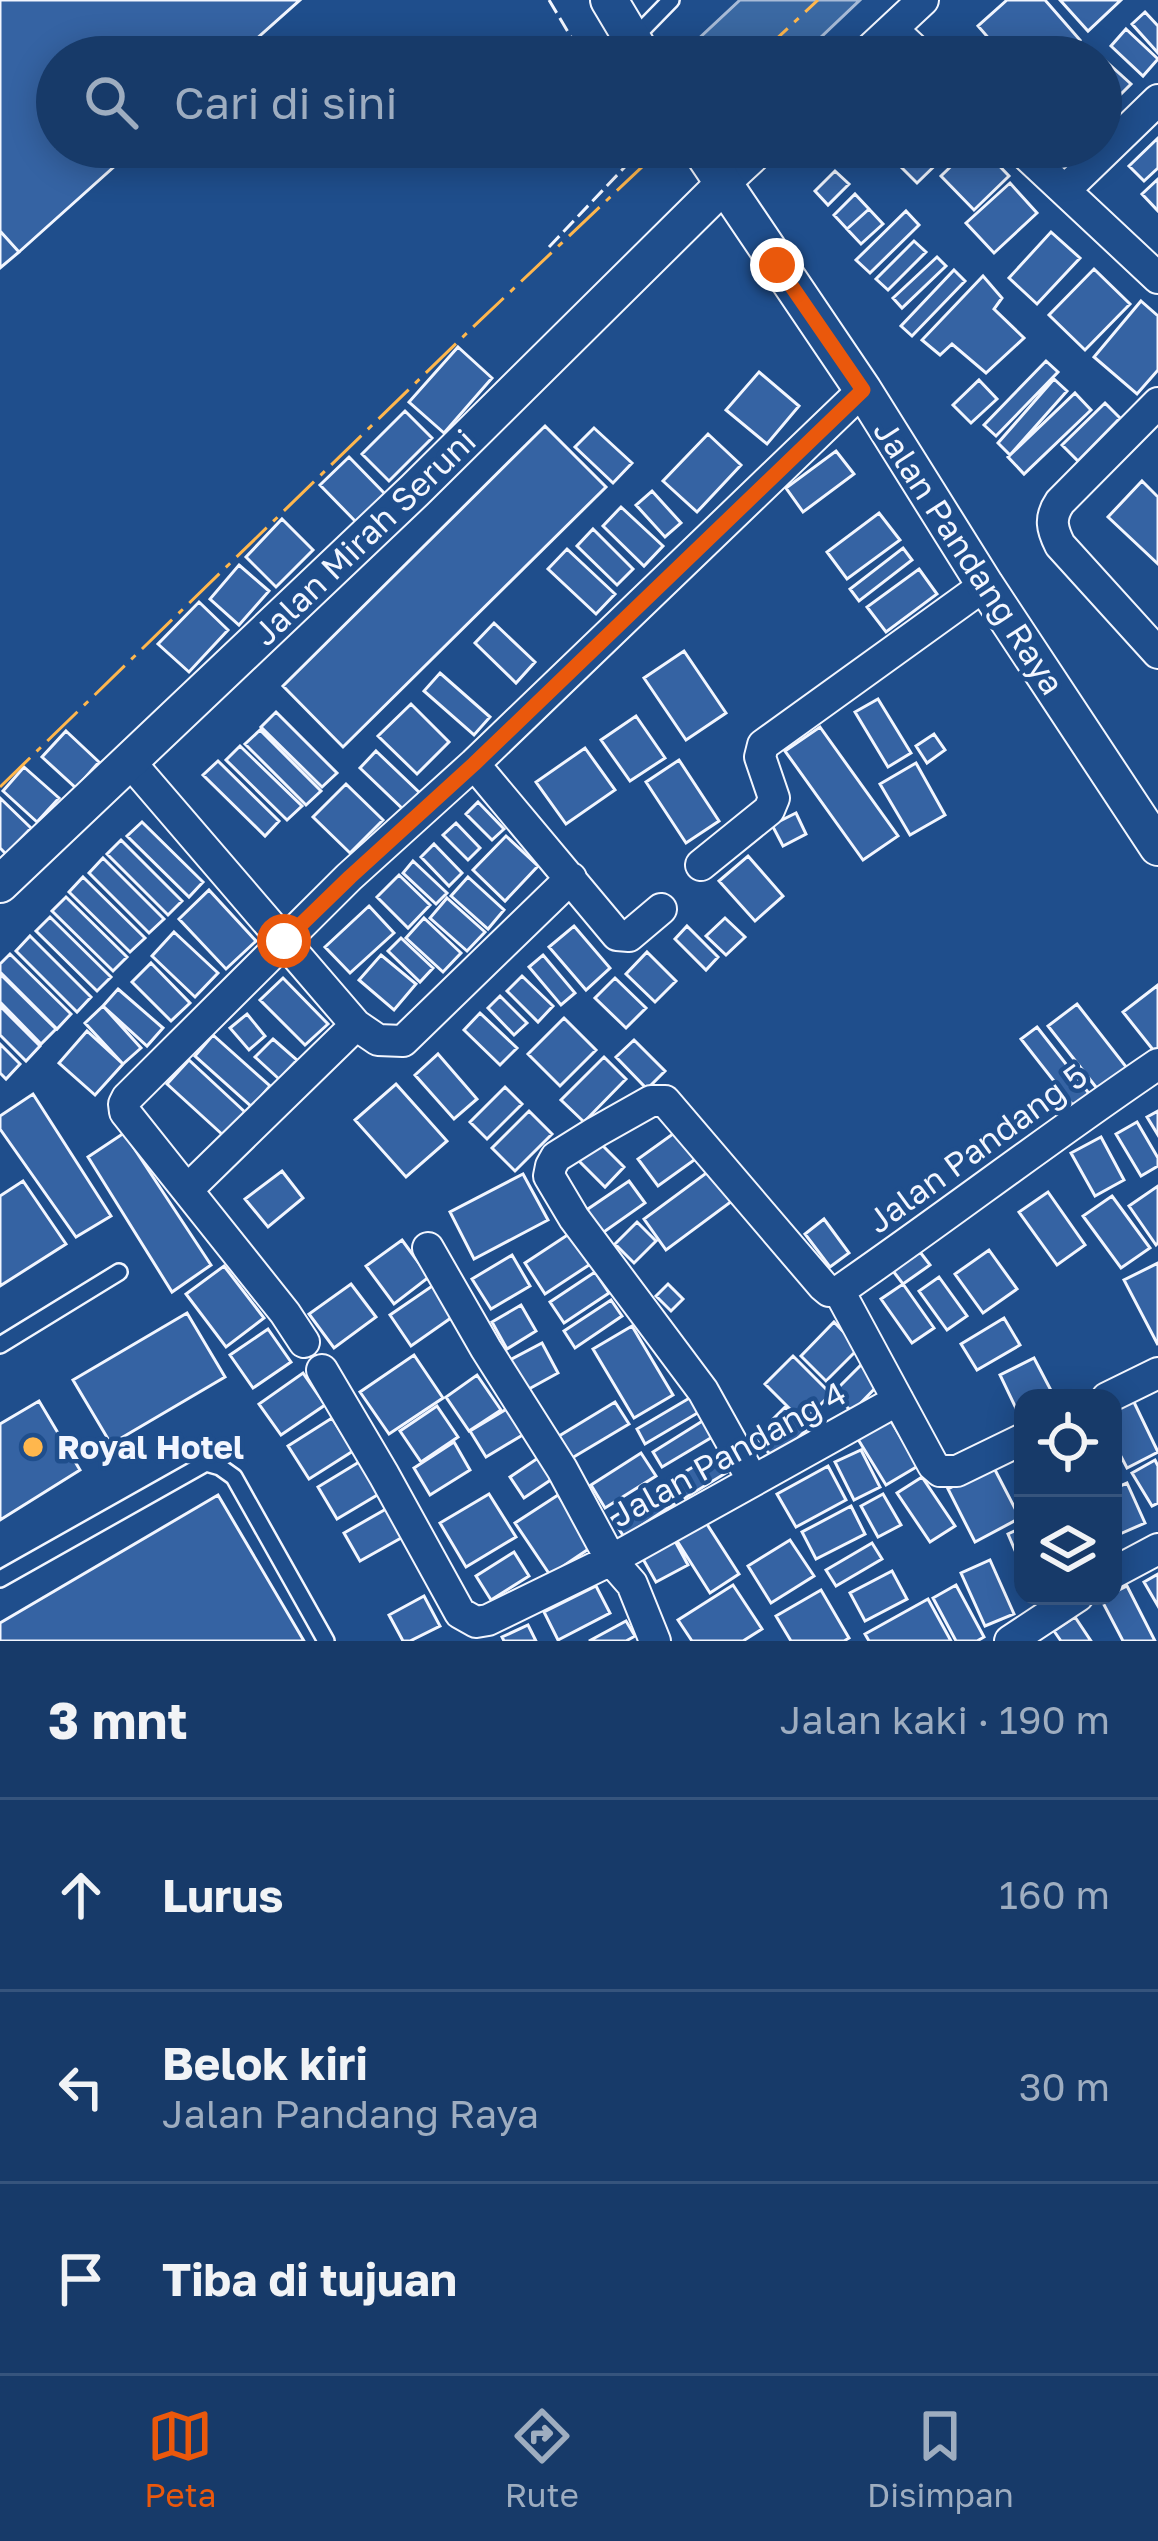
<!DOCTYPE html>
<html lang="id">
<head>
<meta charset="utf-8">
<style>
  body { margin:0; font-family:"Golos Text",sans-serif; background:#244571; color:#f1f3f6 }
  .controls { position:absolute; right:36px; bottom:36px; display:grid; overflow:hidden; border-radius:24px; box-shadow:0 6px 30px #0003 }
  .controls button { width:108px; height:108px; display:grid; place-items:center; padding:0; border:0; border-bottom:3px solid #36547d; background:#173a69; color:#f1f3f6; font:60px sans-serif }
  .stop { position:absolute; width:36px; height:36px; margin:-27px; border:9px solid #ea580c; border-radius:50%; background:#fff }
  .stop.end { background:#ea580c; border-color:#fff; box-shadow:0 3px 12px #0008 }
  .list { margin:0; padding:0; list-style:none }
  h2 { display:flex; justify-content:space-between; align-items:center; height:156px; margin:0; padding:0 48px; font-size:51px }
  h2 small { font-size:39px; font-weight:400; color:#9eadc0 }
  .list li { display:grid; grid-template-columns:78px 1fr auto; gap:36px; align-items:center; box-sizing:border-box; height:192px; padding:0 48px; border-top:3px solid #36547d }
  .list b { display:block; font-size:45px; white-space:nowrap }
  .list p { margin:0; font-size:39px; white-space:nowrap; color:#9eadc0 }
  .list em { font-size:39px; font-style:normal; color:#9eadc0 }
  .icon { flex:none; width:66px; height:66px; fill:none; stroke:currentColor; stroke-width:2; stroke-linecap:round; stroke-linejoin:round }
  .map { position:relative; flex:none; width:1158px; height:1641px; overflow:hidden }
  .search { position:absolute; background:#173a69; box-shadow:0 6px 30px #0003; left:36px; right:36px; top:36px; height:132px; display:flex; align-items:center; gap:30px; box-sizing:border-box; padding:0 42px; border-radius:66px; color:#9eadc0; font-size:45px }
  .sheet { height:732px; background:#173a69 }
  nav { display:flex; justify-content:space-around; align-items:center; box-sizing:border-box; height:168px; border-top:3px solid #36547d; background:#173a69; font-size:33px; color:#9eadc0 }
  nav a { display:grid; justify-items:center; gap:6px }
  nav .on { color:#ea580c }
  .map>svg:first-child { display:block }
  .water { fill:#3b69a3; stroke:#a8bbd7; stroke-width:3 }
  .building { fill:#3563a3; stroke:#f2f6ff; stroke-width:3 }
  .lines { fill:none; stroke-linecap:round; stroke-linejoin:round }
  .service-casing { stroke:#f2f6ff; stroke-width:20 }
  .minor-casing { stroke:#f2f6ff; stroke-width:34 }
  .tertiary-casing { stroke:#f2f6ff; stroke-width:40 }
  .service { stroke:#1f4e8c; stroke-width:15 }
  .minor { stroke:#1f4e8c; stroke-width:30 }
  .tertiary { stroke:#1f4e8c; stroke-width:36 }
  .fence { stroke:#f2f6ff; stroke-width:3; stroke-dasharray:15 6; stroke-linecap:butt }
  .power { stroke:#ffb74d; stroke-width:3; stroke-dasharray:42 9 6 9; stroke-linecap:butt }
  .route { stroke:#ea580c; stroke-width:15 }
  .poi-dot { fill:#ffb74d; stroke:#1f4e8c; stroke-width:4.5 }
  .labels { text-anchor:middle; stroke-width:9; stroke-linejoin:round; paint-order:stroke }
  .street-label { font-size:33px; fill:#f2f6ff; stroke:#1f4e8c }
  .poi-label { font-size:33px; font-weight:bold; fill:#f2f6ff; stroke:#1f4e8c; text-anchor:start }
</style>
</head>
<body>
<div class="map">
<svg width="1158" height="1641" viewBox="0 0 1158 1641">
  <rect width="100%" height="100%" fill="#1f4e8c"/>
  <path class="water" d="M 740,0 L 860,0 L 800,57 L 679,57 Z"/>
  <path class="building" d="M 0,0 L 300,0 L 236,57 L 57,57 L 57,147 L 136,147 L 19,252 L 0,231 Z
    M 1007,0 L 1045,0 L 1080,40 L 1060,57 L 1005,57 L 978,26 Z
    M 1060,0 L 1121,0 L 1088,31 Z
    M 1145,12 L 1158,26 L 1158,53 L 1132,24 Z
    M 1126,29 L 1158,59 L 1143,76 L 1111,46 Z
    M 1099,55 L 1131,84 L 1116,99 L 1101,85 Z
    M 1158,138 L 1158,168 L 1144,181 L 1129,166 Z
    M 881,147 L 954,147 L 917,183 Z
    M 971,147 L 981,147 L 1009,176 L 974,210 L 941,176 Z
    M 835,171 L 849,184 L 828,205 L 815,191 Z
    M 1158,179 L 1158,211 L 1142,194 Z
    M 1010,183 L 1037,213 L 994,253 L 966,223 Z
    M 855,194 L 869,209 L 847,229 L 834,215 Z
    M 869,209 L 883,224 L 861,244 L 847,229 Z
    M 906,211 L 919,225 L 870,273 L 856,260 Z
    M 0,231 L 19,252 L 0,268 Z
    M 1051,232 L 1080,258 L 1037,304 L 1009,278 Z
    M 914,241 L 926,252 L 888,290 L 876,279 Z
    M 937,257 L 946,266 L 902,308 L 893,298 Z
    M 1094,269 L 1130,304 L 1085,350 L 1049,315 Z
    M 954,270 L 965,281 L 912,336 L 901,326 Z
    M 983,276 L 1002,298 L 994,309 L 1024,338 L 986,373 L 952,344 L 940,355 L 922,340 Z
    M 1141,301 L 1158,316 L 1158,370 L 1137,394 L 1094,357 Z
    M 458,347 L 492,378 L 444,433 L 409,402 Z
    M 1046,361 L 1058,372 L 996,436 L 984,425 Z
    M 759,372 L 799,406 L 767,444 L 726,410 Z
    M 1054,379 L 1067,391 L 1010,455 L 998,443 Z
    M 979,380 L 997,399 L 971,423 L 953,405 Z
    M 1075,393 L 1091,410 L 1024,474 L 1008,457 Z
    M 1105,403 L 1120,418 L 1078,461 L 1062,445 Z
    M 405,411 L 432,438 L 389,481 L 362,454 Z
    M 545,426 L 606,487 L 343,747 L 283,686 Z
    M 594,428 L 632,463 L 613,483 L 575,447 Z
    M 708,434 L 741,465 L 697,512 L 663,481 Z
    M 836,451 L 854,474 L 803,512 L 786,488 Z
    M 349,457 L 386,495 L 357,523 L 320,485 Z
    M 1142,481 L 1158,497 L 1158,564 L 1108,517 Z
    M 652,491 L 681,523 L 665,537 L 636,505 Z
    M 621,507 L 663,546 L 644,566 L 603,526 Z
    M 879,513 L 900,540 L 847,579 L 827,552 Z
    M 282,519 L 313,550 L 276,587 L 246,557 Z
    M 593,529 L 633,569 L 617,585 L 577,546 Z
    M 903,548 L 912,560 L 859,601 L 850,589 Z
    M 567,549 L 615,594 L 596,614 L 548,569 Z
    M 239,565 L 269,591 L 239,625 L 210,599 Z
    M 919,569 L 937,594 L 886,632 L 867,607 Z
    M 199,602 L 228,630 L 189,672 L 158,644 Z
    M 494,623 L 535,662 L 516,683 L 475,643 Z
    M 684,651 L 726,713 L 686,740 L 644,678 Z
    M 440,673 L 490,717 L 474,735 L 424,691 Z
    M 878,699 L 911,753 L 888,767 L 855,712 Z
    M 411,704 L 449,742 L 417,774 L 378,736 Z
    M 276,712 L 337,773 L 322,787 L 261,727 Z
    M 636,716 L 665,758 L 630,781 L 601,740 Z
    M 820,727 L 898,836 L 863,860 L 785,751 Z
    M 260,730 L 321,791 L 306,805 L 245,744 Z
    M 66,731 L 99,762 L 76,788 L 42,757 Z
    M 934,734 L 945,750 L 927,763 L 916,746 Z
    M 240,746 L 302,806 L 287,820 L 226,760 Z
    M 585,748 L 615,790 L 566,824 L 536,782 Z
    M 376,751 L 421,794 L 405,811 L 360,768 Z
    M 679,760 L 719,821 L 686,843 L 646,782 Z
    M 218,761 L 279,821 L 265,836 L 203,775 Z
    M 916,763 L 945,815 L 910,835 L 880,784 Z
    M 24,767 L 59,798 L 37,822 L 3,791 Z
    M 346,784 L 383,820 L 350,853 L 313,817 Z
    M 0,798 L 31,828 L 6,854 L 0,848 Z
    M 478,802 L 504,829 L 492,840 L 466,814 Z
    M 796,813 L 806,834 L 783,846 L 772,825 Z
    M 142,822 L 203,882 L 189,897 L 127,836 Z
    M 456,823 L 480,848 L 468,860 L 443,835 Z
    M 506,836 L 538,866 L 505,901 L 473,870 Z
    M 121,840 L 182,901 L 168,915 L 107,854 Z
    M 434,844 L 462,873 L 449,886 L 421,857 Z
    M 748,856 L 783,896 L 755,921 L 719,881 Z
    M 103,858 L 164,919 L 149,933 L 89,873 Z
    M 413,861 L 447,893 L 436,904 L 403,873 Z
    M 399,875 L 430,905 L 408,928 L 377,897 Z
    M 83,877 L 145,938 L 130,952 L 69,892 Z
    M 468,877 L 504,910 L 488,929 L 451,896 Z
    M 209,890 L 256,941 L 226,969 L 179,919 Z
    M 66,897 L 127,957 L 113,971 L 52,911 Z
    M 447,898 L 485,932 L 467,951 L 430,918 Z
    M 369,906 L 394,933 L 350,973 L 325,947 Z
    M 50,917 L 111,977 L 97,991 L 36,931 Z
    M 424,918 L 461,953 L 443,972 L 406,938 Z
    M 725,918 L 745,937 L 726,955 L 706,936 Z
    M 574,926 L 610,968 L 586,990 L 549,947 Z
    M 687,926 L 718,957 L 706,970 L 675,939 Z
    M 174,932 L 218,973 L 195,997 L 152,956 Z
    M 30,936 L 91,997 L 77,1012 L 16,951 Z
    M 401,938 L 433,968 L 420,982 L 388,951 Z
    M 647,952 L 676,981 L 655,1002 L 626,974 Z
    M 10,954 L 71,1014 L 57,1029 L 0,972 L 0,964 Z
    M 381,955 L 416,984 L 394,1010 L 359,980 Z
    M 543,955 L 575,993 L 561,1005 L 529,967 Z
    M 151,963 L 190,1003 L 171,1021 L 132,982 Z
    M 0,974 L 56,1029 L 41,1044 L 0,1002 Z
    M 522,976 L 553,1006 L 538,1022 L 507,991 Z
    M 283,978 L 328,1024 L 305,1045 L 260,1000 Z
    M 615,978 L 646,1008 L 626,1028 L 595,998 Z
    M 1158,985 L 1158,1056 L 1123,1012 Z
    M 118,989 L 163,1028 L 147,1046 L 103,1006 Z
    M 500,996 L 527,1023 L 514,1035 L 488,1008 Z
    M 1077,1004 L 1127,1068 L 1099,1091 L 1048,1026 Z
    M 0,1006 L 40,1046 L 26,1061 L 0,1035 Z
    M 103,1006 L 141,1048 L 123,1064 L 85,1023 Z
    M 480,1013 L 517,1048 L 500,1065 L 464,1030 Z
    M 247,1014 L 265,1036 L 249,1050 L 230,1028 Z
    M 564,1018 L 596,1050 L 560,1086 L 528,1054 Z
    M 1037,1027 L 1091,1096 L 1075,1108 L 1021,1039 Z
    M 87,1031 L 123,1064 L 95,1095 L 59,1063 Z
    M 213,1035 L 270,1086 L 252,1107 L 195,1056 Z
    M 273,1039 L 297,1060 L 279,1079 L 255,1057 Z
    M 634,1040 L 665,1071 L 647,1089 L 616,1057 Z
    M 0,1044 L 20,1064 L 6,1079 L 0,1073 Z
    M 438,1054 L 477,1099 L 454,1119 L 415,1075 Z
    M 604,1057 L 626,1079 L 584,1122 L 561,1100 Z
    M 189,1060 L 246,1113 L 224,1136 L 167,1084 Z
    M 396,1084 L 447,1141 L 406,1177 L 355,1120 Z
    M 505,1087 L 522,1104 L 487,1139 L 470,1122 Z
    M 33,1094 L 111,1216 L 76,1237 L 0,1129 L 0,1116 Z
    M 529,1111 L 552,1134 L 515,1171 L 492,1148 Z
    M 1158,1111 L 1158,1135 L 1147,1117 Z
    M 1137,1122 L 1158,1158 L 1158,1166 L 1141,1176 L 1116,1134 Z
    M 677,1131 L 697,1158 L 658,1186 L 638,1159 Z
    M 124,1133 L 211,1265 L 172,1292 L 88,1157 Z
    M 592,1135 L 624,1167 L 605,1187 L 573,1155 Z
    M 1101,1137 L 1124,1180 L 1095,1196 L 1071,1153 Z
    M 282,1171 L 303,1198 L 268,1227 L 245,1199 Z
    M 709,1171 L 732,1201 L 666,1250 L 644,1219 Z
    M 523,1174 L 548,1220 L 474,1259 L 450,1212 Z
    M 23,1181 L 66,1244 L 0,1286 L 0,1196 Z
    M 629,1181 L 645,1203 L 601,1234 L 585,1211 Z
    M 1158,1186 L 1158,1243 L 1156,1245 L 1129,1206 Z
    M 1048,1192 L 1085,1245 L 1057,1265 L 1019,1212 Z
    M 1112,1196 L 1150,1248 L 1121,1268 L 1083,1216 Z
    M 824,1219 L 849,1253 L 830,1267 L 805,1234 Z
    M 637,1222 L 656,1241 L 634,1263 L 615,1244 Z
    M 572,1232 L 592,1263 L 545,1294 L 525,1263 Z
    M 402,1240 L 429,1277 L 394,1304 L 366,1266 Z
    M 989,1250 L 1017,1289 L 983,1313 L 955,1274 Z
    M 920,1252 L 930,1265 L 903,1284 L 893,1271 Z
    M 512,1255 L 530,1286 L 491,1309 L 472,1279 Z
    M 1158,1263 L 1158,1345 L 1124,1280 Z
    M 224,1266 L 264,1318 L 226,1347 L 186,1294 Z
    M 595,1272 L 609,1293 L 564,1323 L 550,1302 Z
    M 939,1277 L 967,1316 L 947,1330 L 919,1291 Z
    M 438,1282 L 458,1313 L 411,1346 L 390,1315 Z
    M 351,1284 L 376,1317 L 334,1348 L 309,1314 Z
    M 668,1284 L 683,1299 L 671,1311 L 656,1296 Z
    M 903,1284 L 934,1328 L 912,1343 L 881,1299 Z
    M 611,1300 L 622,1316 L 575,1348 L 564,1331 Z
    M 521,1305 L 536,1331 L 507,1349 L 492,1322 Z
    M 187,1313 L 225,1377 L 111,1444 L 73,1380 Z
    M 1004,1318 L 1020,1345 L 977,1370 L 961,1344 Z
    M 834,1322 L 859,1348 L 826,1381 L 801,1356 Z
    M 632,1326 L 673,1395 L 634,1418 L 593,1349 Z
    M 268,1329 L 291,1362 L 253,1388 L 230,1355 Z
    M 542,1343 L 558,1373 L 527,1390 L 510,1360 Z
    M 414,1355 L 443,1398 L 389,1434 L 360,1392 Z
    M 793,1356 L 831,1394 L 803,1422 L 765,1384 Z
    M 1034,1358 L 1055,1398 L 1023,1398 L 1023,1423 L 1000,1375 Z
    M 866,1360 L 884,1379 L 852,1412 L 833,1393 Z
    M 303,1373 L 325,1405 L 281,1435 L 259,1404 Z
    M 477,1375 L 501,1410 L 469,1431 L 446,1397 Z
    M 698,1393 L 706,1408 L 645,1444 L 637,1429 Z
    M 1131,1396 L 1158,1452 L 1127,1468 L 1113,1441 L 1113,1405 Z
    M 39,1401 L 80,1470 L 0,1520 L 0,1424 Z
    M 615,1402 L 629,1424 L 572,1458 L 559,1436 Z
    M 437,1406 L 458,1437 L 421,1462 L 400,1431 Z
    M 510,1407 L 526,1433 L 486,1457 L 470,1431 Z
    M 785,1407 L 807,1429 L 776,1460 L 754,1438 Z
    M 888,1416 L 918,1466 L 886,1485 L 856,1436 Z
    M 332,1418 L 353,1451 L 309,1479 L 288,1446 Z
    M 704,1420 L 714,1436 L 662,1467 L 653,1452 Z
    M 454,1442 L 470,1470 L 430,1495 L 414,1468 Z
    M 723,1449 L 734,1468 L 685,1498 L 673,1479 Z
    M 861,1450 L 880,1487 L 854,1500 L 835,1462 Z
    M 641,1453 L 656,1476 L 605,1508 L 591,1485 Z
    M 541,1456 L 555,1477 L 524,1498 L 510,1477 Z
    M 364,1459 L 384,1491 L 337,1519 L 318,1487 Z
    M 1155,1460 L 1158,1466 L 1158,1503 L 1152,1506 L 1132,1473 Z
    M 828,1466 L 846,1500 L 796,1527 L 777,1494 Z
    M 993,1466 L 1020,1518 L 975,1542 L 948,1489 Z
    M 922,1477 L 955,1526 L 930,1542 L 897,1493 Z
    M 1127,1483 L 1145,1523 L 1113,1537 L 1113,1489 Z
    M 662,1486 L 674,1504 L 624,1537 L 612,1518 Z
    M 489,1494 L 516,1537 L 466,1567 L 440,1523 Z
    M 883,1494 L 901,1525 L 878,1537 L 861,1506 Z
    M 218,1495 L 304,1641 L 0,1641 L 0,1623 Z
    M 558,1495 L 593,1546 L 550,1575 L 515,1523 Z
    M 393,1505 L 410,1533 L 360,1561 L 344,1533 Z
    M 851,1506 L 865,1534 L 816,1559 L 802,1532 Z
    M 703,1518 L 739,1574 L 710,1593 L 674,1536 Z
    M 1023,1527 L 1023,1569 L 1008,1534 Z
    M 790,1540 L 814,1576 L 771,1603 L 748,1566 Z
    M 675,1541 L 688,1565 L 656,1582 L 643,1559 Z
    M 872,1543 L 882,1559 L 836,1586 L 826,1570 Z
    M 514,1552 L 529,1576 L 491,1600 L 476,1576 Z
    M 990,1560 L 1014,1614 L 985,1626 L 961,1573 Z
    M 892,1571 L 907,1599 L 865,1621 L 850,1593 Z
    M 1158,1574 L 1158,1606 L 1144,1582 Z
    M 733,1585 L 762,1629 L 743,1641 L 692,1641 L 678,1620 Z
    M 956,1585 L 984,1637 L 977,1641 L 956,1641 L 933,1598 Z
    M 596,1586 L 610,1613 L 558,1640 L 544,1612 Z
    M 1127,1586 L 1155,1641 L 1123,1641 L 1101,1599 L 1113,1596 L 1113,1593 Z
    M 821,1590 L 849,1638 L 844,1641 L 791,1641 L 776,1616 Z
    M 424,1596 L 440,1626 L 410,1641 L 403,1641 L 389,1615 Z
    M 928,1599 L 951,1641 L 869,1641 L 865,1634 Z
    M 1075,1617 L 1091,1641 L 1061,1641 L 1054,1631 Z
    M 626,1621 L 635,1636 L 626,1641 L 589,1641 Z
    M 528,1625 L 536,1641 L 504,1641 L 502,1637 Z"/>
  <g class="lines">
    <g class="service-casing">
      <path id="service" d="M 632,40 L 671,0
        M 0,1345 L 119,1272
        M 0,1579 L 206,1463 L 220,1467 L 234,1477 L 326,1641"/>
    </g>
    <g class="minor-casing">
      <path id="minor" d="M 892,29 L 922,57
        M 862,57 L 923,0
        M 1018,147 L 1158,278
        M 723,185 L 764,147
        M 1065,190 L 1158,100
        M 1158,403 L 1060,502 C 1049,518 1052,529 1060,545 L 1158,653
        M 130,762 L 356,1025 L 378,1040 L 403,1041 L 571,878
        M 474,764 L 617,935 L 629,936 L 661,909
        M 701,865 L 769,810 L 774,798 L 760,757 L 763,745 L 985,585
        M 356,1025 L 187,1190 L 125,1112 L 124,1104 L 127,1098 L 349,877 L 474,764 L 863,390
        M 187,1190 L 285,1313 L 304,1342
        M 428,1248 L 486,1349 L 562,1469 L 611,1560 L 632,1584 L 655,1641
        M 839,1291 C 946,1217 1050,1137 1158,1064
        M 839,1291 L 933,1465 L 940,1471 L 957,1471 L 1023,1439
        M 322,1370 L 384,1475 L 460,1613 L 476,1622 L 488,1620 L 611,1560 L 898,1400
        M 1107,1398 L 1158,1373
        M 753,1481 L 703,1391 L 574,1218 L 549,1176 L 551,1166 L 556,1157 L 596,1132 L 651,1101 L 665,1101 L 823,1286 L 829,1291 L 839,1291
        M 1113,1573 L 1158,1549
        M 1010,1641 L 1078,1596"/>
    </g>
    <g class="tertiary-casing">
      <path id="tertiary" d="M 609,0 L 643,57
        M 699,147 L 863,390 L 985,585 L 1158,847
        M 0,884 L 415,490 L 723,185"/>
    </g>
    <use href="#service" class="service"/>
    <use href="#minor" class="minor"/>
    <use href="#tertiary" class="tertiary"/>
    <path class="fence" d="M 549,0 L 583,57
      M 549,247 L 640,151 L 637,147"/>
    <path class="power" d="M 757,57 L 818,0
      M 0,787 L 471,329 L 663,147"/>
  </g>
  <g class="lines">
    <path class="route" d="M 284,941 L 350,877 L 474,764 L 863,390 L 777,265"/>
  </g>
  <circle class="poi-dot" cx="33" cy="1447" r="12"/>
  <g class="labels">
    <g class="street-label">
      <text transform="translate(364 537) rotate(-44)" y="12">Jalan Mirah Seruni</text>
      <text transform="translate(969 557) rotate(57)" y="12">Jalan Pandang Raya</text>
      <text transform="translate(977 1148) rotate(-36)" y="12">Jalan Pandang 5</text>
      <text transform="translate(728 1454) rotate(-29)" y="12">Jalan Pandang 4</text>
    </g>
    <g class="poi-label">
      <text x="57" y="1459">Royal Hotel</text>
    </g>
  </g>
</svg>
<div class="controls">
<button><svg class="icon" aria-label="locate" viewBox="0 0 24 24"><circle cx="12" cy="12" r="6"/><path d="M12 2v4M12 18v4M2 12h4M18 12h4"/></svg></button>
<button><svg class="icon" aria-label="layers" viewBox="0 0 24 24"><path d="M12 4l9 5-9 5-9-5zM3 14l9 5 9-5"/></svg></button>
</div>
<div class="stop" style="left:284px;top:941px"></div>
<div class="stop end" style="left:777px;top:265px"></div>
<div class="search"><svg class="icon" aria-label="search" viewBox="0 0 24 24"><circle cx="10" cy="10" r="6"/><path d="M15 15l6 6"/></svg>Cari di sini</div>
</div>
<section class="sheet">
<h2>3 mnt<small>Jalan kaki · 190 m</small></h2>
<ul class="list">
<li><svg class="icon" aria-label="ahead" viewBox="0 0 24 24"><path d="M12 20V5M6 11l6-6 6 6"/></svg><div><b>Lurus</b></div><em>160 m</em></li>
<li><svg class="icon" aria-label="left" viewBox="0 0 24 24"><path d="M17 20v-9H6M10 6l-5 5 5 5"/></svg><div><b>Belok kiri</b><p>Jalan Pandang Raya</p></div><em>30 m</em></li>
<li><svg class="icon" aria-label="arrive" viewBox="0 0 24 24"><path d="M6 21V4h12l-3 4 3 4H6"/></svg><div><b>Tiba di tujuan</b></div></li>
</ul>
</section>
<nav>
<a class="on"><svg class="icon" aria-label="map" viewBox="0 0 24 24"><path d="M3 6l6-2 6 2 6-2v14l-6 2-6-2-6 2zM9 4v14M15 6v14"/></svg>Peta</a>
<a><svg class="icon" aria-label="directions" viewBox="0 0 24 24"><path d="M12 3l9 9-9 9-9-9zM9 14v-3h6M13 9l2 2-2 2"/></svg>Rute</a>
<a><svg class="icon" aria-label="saved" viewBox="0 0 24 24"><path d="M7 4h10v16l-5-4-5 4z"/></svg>Disimpan</a>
</nav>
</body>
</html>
